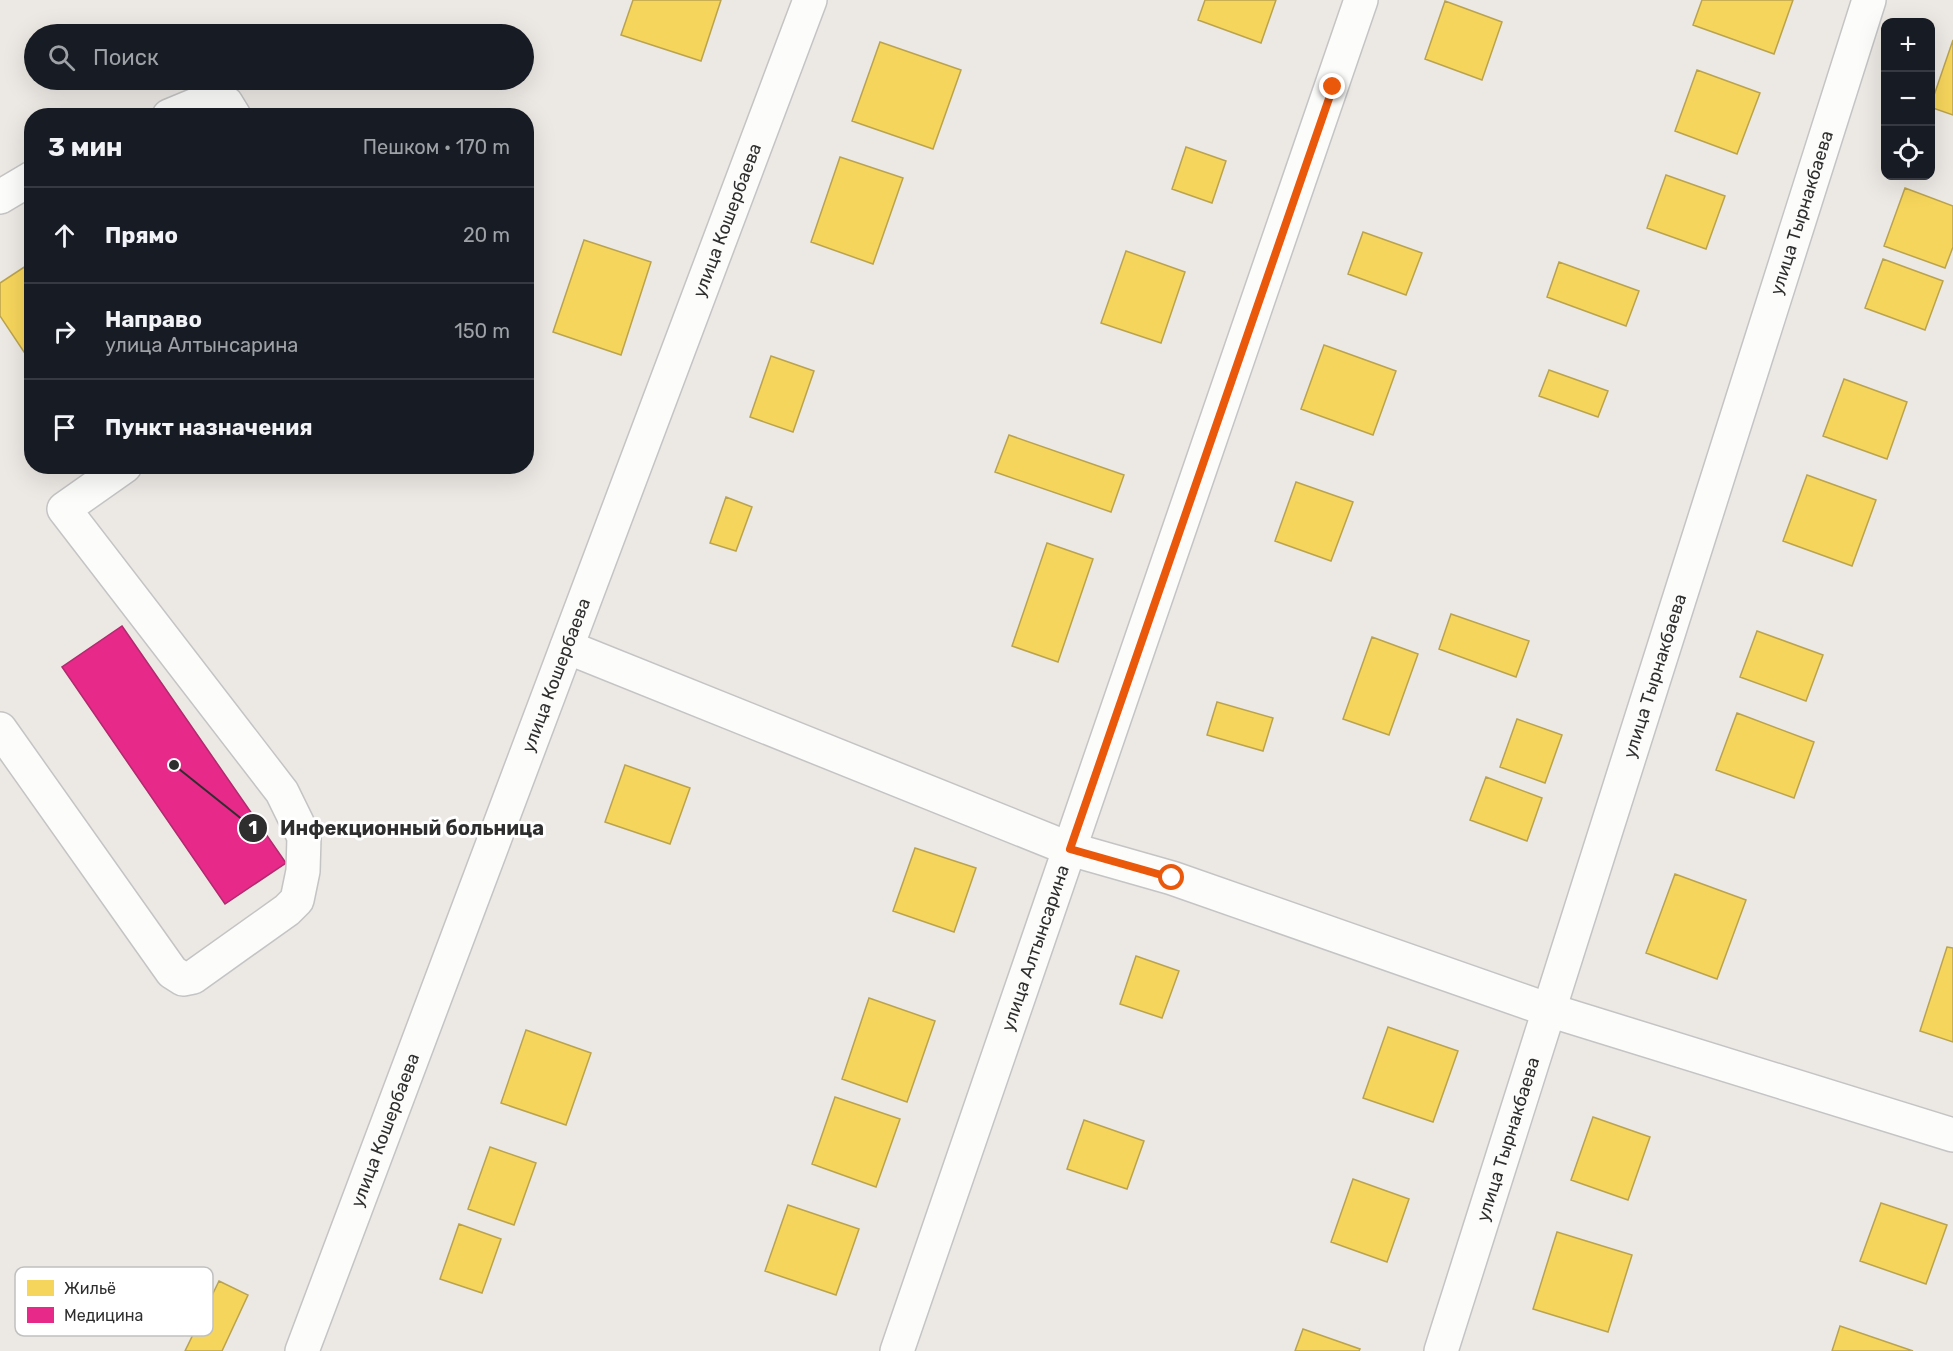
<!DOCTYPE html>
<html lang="ru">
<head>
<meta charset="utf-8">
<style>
  body { margin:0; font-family:Rubik,sans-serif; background:#20242c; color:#f1f3f6 }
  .controls { position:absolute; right:18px; top:18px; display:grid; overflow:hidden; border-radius:12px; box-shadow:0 6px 24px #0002 }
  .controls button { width:54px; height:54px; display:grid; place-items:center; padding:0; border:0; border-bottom:2px solid #363941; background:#171b24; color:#f1f3f6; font:30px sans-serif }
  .stop { position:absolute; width:18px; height:18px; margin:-14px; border:4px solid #ea580c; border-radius:50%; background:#fff }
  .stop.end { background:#ea580c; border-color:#fff; box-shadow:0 2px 6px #0008 }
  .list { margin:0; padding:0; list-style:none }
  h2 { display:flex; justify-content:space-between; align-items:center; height:78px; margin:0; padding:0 24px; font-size:26px }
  h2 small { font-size:20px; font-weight:400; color:#9ea1a6 }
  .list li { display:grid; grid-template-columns:39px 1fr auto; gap:18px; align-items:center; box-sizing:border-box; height:96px; padding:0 24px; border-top:2px solid #363941 }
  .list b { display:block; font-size:22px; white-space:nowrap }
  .list p { margin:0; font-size:20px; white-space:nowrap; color:#9ea1a6 }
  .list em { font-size:20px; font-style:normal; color:#9ea1a6 }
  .icon { flex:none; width:33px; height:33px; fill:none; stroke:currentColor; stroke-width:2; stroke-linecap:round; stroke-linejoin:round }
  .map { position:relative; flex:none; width:1953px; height:1351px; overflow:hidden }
  .search { position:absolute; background:#171b24; box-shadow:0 6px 24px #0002; left:24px; top:24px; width:510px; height:66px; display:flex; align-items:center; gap:15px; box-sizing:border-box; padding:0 21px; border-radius:33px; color:#9ea1a6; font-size:22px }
  .panel { position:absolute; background:#171b24; box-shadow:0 6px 24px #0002; left:24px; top:108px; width:510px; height:366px; border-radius:24px }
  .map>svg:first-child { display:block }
  .homes { fill:#f6d55c; stroke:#baa34e; stroke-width:1.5 }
  .health { fill:#e7298a; stroke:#b02a6e; stroke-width:1.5 }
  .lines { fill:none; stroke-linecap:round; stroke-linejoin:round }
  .minor-casing { stroke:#c5c4c5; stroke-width:36 }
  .minor { stroke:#fcfcfb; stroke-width:33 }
  .route { stroke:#ea580c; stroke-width:8 }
  .labels { text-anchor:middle; stroke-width:6; stroke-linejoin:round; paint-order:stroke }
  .street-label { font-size:18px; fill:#2e2e2e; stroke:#fff }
  .key { fill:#fff; stroke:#c0c0c0; stroke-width:1.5 }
  .key-label { font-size:16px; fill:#2e2e2e }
  .leader { fill:none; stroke:#2e2e2e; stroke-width:2 }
  .callout-dot { fill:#2e2e2e; stroke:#fff; stroke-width:2 }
  .mark-label { font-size:18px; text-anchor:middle; font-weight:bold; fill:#fff }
  .callout-label { font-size:20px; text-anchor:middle; font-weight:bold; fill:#2e2e2e; stroke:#fff; stroke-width:6; stroke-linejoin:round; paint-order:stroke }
</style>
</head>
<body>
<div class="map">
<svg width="1953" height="1351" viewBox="0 0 1953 1351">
  <rect width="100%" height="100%" fill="#ece8e4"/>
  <path class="homes" d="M 633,0 L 721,0 L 701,61 L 621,35 Z
    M 1205,0 L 1276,0 L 1261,43 L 1198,20 Z
    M 1702,0 L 1793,0 L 1774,54 L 1693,25 Z
    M 1445,1 L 1502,22 L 1482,80 L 1425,59 Z
    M 1953,40 L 1953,115 L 1930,107 Z
    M 880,42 L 961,70 L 933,149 L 852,121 Z
    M 1697,70 L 1760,93 L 1737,154 L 1675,131 Z
    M 1186,147 L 1226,161 L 1212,203 L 1172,189 Z
    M 840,157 L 903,178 L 873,264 L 811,242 Z
    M 1666,175 L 1725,196 L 1706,249 L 1647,228 Z
    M 1905,188 L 1953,206 L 1953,247 L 1945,268 L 1884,246 Z
    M 1363,232 L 1422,253 L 1406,295 L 1348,274 Z
    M 584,240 L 651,262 L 621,355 L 553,332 Z
    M 1126,251 L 1185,272 L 1161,343 L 1101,323 Z
    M 1883,259 L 1943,281 L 1925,330 L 1865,308 Z
    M 32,262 L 32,364 L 0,316 L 0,283 Z
    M 1559,262 L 1639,291 L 1626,326 L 1547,297 Z
    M 1324,345 L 1396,371 L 1373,435 L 1301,409 Z
    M 771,356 L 814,371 L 793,432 L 750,417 Z
    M 1549,370 L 1608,391 L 1598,417 L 1539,396 Z
    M 1844,379 L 1907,402 L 1887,459 L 1823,436 Z
    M 1009,435 L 1124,475 L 1111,512 L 995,472 Z
    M 1807,475 L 1876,500 L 1852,566 L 1783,541 Z
    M 1296,482 L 1353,502 L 1331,561 L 1275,541 Z
    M 726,497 L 752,507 L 736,551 L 710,543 Z
    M 1047,543 L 1093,559 L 1058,662 L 1012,646 Z
    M 1451,614 L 1529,641 L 1516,677 L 1439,649 Z
    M 1757,631 L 1823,655 L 1806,701 L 1740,677 Z
    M 1372,637 L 1418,654 L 1389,735 L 1343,719 Z
    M 1217,702 L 1273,718 L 1263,751 L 1207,735 Z
    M 1737,713 L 1814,742 L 1794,798 L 1716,770 Z
    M 1517,719 L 1562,735 L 1545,783 L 1500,767 Z
    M 625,765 L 690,788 L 670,844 L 605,822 Z
    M 1486,777 L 1542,798 L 1527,841 L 1470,820 Z
    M 915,848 L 976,868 L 954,932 L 893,911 Z
    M 1675,874 L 1746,900 L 1717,979 L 1646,953 Z
    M 1947,947 L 1953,948 L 1953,1042 L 1920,1031 Z
    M 1136,956 L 1179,971 L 1162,1018 L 1120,1004 Z
    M 869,998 L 935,1021 L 907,1102 L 842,1079 Z
    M 1388,1027 L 1458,1051 L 1433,1122 L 1363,1098 Z
    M 526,1030 L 591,1053 L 566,1125 L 501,1103 Z
    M 835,1097 L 900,1119 L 876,1187 L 812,1164 Z
    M 1593,1117 L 1650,1137 L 1628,1200 L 1571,1180 Z
    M 1084,1120 L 1144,1141 L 1127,1189 L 1067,1169 Z
    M 490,1147 L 536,1163 L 514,1225 L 468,1209 Z
    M 1353,1179 L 1409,1199 L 1387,1262 L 1331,1242 Z
    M 1881,1203 L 1947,1225 L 1926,1284 L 1860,1261 Z
    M 788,1205 L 859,1229 L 836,1295 L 765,1271 Z
    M 459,1224 L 501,1239 L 482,1293 L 440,1279 Z
    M 1557,1232 L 1632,1255 L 1608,1332 L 1533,1309 Z
    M 219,1281 L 248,1295 L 222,1351 L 185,1351 Z
    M 1840,1326 L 1913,1351 L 1832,1351 Z
    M 1303,1329 L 1360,1349 L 1359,1351 L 1295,1351 Z"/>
  <path class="health" d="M 122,626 L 286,863 L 225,904 L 62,667 Z"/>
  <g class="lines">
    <g class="minor-casing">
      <g id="minor">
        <path d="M 169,116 L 210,99 L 226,103 L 234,116"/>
        <path d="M 0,197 L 32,178"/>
        <path d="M 567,647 L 1070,849 L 1172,878 L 1549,1010 L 1953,1135"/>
        <path d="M 0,729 L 172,972 L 183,979 L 193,977 L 287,910 L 297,900 L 303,871 L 304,837 L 282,792 L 64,509 L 125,466"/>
        <path id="s1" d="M 302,1351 L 810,0"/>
        <path id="s2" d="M 897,1351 L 1361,0"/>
        <path id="s3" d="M 1441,1351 L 1869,0"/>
      </g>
    </g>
    <use href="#minor" class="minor"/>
  </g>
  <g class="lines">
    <path class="route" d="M 1172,878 L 1070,849 L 1333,87"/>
  </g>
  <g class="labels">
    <g class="street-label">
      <text dy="6" stroke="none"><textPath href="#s3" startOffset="1194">улица Тырнакбаева</textPath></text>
      <text dy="6" stroke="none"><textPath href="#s1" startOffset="1208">улица Кошербаева</textPath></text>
      <text dy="6" stroke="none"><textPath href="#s1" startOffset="722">улица Кошербаева</textPath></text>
      <text dy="6" stroke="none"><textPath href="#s3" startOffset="708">улица Тырнакбаева</textPath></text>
      <text dy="6" stroke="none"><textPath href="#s2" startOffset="426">улица Алтынсарина</textPath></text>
      <text dy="6" stroke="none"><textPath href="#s1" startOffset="236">улица Кошербаева</textPath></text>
      <text dy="6" stroke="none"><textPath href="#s3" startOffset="222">улица Тырнакбаева</textPath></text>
    </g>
  </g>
  <rect x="15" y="1267" width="198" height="69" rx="9" class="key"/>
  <rect x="27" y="1280" width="27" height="16" fill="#f6d55c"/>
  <rect x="27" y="1307" width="27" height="16" fill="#e7298a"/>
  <g class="key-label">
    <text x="64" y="1294">Жильё</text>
    <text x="64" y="1321">Медицина</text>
  </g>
  <path class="leader" d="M174 765L253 828"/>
  <g class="callout-dot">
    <circle cx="174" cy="765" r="6"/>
    <circle cx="253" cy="828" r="15"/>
  </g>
  <g class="mark-label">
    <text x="253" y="834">1</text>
  </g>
  <g class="callout-label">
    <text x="412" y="835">Инфекционный больница</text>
  </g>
</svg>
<div class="controls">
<button>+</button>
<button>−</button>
<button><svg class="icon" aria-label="locate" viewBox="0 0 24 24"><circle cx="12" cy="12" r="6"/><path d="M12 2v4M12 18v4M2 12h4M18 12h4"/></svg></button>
</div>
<div class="stop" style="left:1172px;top:878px"></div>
<div class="stop end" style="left:1333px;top:87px"></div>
<div class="search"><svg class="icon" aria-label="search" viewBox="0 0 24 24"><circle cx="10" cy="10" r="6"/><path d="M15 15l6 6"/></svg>Поиск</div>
<section class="panel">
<h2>3 мин<small>Пешком · 170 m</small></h2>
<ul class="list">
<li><svg class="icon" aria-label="ahead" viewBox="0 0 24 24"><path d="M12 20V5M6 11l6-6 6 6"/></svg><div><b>Прямо</b></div><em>20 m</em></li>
<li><svg class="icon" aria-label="right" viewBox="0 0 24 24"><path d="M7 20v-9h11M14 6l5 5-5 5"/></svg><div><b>Направо</b><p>улица Алтынсарина</p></div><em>150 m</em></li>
<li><svg class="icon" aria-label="arrive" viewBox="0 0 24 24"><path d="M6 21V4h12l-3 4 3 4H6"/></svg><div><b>Пункт назначения</b></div></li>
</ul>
</section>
</div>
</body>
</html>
